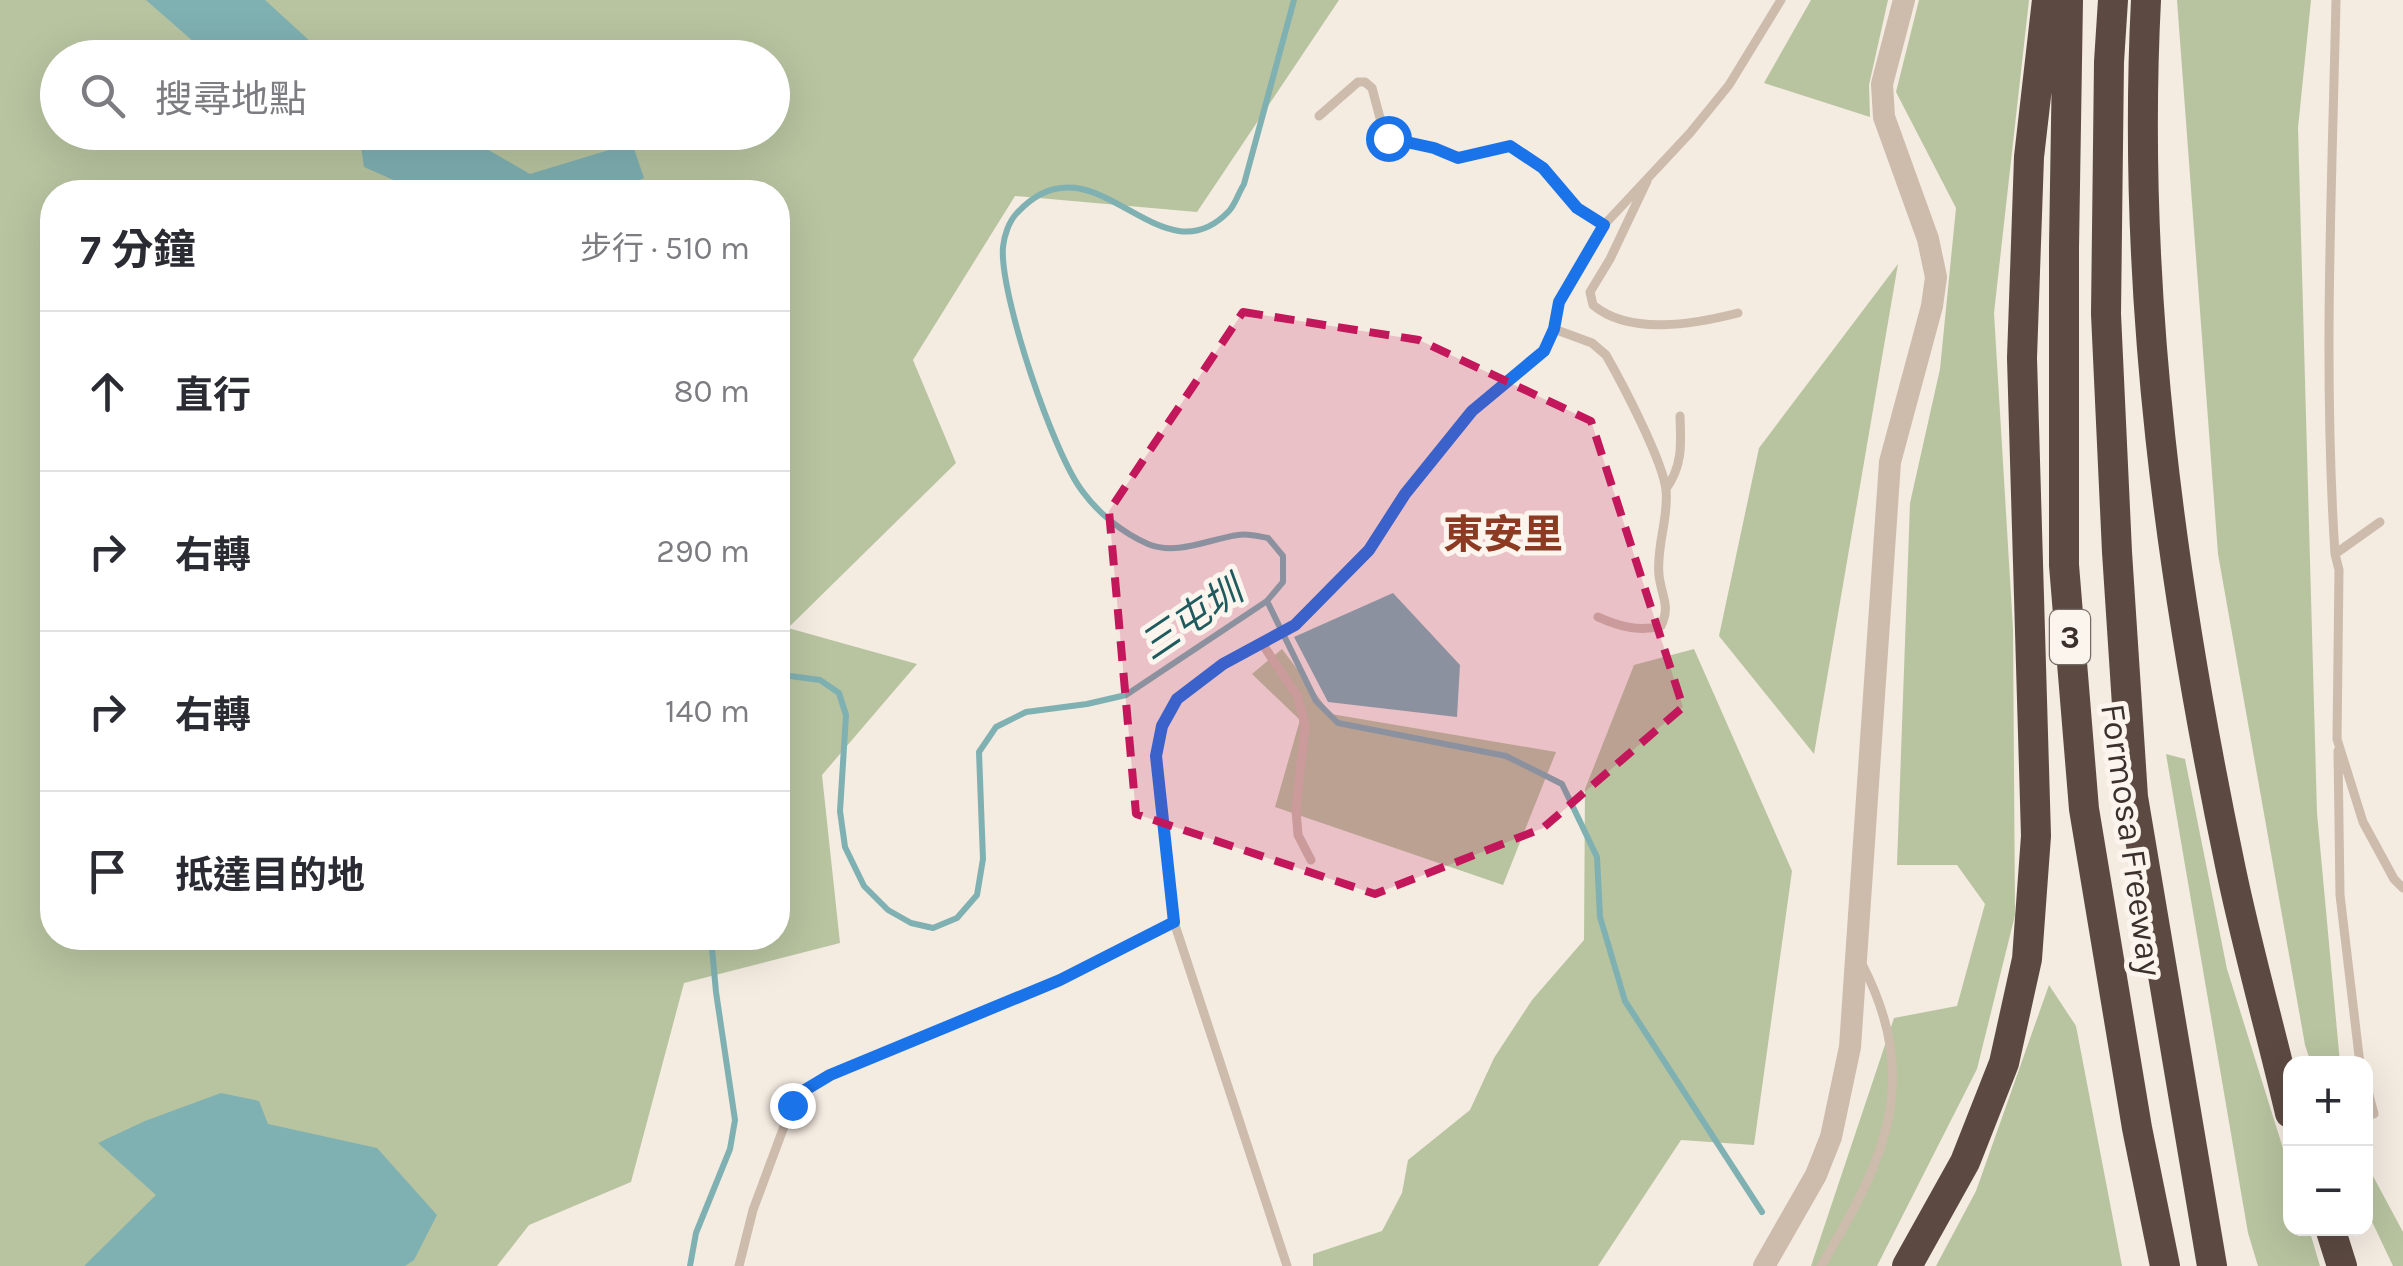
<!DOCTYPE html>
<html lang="zh-TW">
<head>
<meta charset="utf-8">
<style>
  body { margin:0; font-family:Karla,"Noto Sans TC",sans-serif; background:#f7f7f7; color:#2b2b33 }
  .controls { position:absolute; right:30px; bottom:30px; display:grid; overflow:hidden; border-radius:20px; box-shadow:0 10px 40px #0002 }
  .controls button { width:90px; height:90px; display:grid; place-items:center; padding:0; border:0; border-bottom:2px solid #e1e1e2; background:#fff; color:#2b2b33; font:50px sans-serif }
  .stop { position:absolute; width:30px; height:30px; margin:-22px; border:8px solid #1a73e8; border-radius:50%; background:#fff }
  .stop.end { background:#1a73e8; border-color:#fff; box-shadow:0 2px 10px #0008 }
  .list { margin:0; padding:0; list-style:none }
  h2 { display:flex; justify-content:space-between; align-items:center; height:130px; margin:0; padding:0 40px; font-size:42px }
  h2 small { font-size:32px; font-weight:400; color:#7c7c81 }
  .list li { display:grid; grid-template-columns:65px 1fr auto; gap:30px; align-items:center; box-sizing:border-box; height:160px; padding:0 40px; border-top:2px solid #e1e1e2 }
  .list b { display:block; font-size:38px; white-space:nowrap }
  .list em { font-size:32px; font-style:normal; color:#7c7c81 }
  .icon { flex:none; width:55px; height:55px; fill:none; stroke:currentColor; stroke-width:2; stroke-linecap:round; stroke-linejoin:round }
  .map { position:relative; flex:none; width:2403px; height:1266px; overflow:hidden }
  .search { position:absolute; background:#fff; box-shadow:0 10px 40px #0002; left:40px; top:40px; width:750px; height:110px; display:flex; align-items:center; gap:25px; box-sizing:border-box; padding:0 35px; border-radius:55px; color:#7c7c81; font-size:38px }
  .panel { position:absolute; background:#fff; box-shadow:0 10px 40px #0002; left:40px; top:180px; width:750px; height:770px; border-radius:40px }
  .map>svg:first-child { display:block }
  .green { fill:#b8c4a0; fill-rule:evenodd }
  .water { fill:#7fb0b2 }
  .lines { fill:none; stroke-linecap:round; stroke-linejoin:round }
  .stream { stroke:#7fb0b2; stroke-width:6 }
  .service { stroke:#cdbbac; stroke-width:9 }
  .tertiary { stroke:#cdbbac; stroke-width:22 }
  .motorway { stroke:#5c4a42; stroke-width:30 }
  .route { stroke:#1a73e8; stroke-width:12 }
  .marked { fill:#c2185b; fill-opacity:0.2; stroke:#c2185b; stroke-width:8; stroke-dasharray:20 12; stroke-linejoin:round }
  .labels { text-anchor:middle; stroke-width:10; stroke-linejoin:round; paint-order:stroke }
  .shield { fill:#fbf5ee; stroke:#756b66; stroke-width:2.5 }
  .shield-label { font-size:32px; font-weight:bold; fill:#3b302b }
  .street-label { font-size:35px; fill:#3b302b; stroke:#fbf5ee }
  .water-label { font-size:38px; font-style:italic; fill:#1f5a5e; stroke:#fbf5ee }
  .quarter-label { font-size:40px; font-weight:bold; fill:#8c3b22; stroke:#fbf5ee }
</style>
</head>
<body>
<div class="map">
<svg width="2403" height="1266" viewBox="0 0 2403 1266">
  <rect width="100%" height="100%" fill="#f4ebe1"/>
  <path class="green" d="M 0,0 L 1339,0 L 1197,212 L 1015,196 L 913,360 L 956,463 L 788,628 L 917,664 L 822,775 L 840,943 L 684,983 L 631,1182 L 529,1225 L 497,1266 L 0,1266 ZM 58,58 L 772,58 L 772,132 L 58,132 ZM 52,192 L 778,192 L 778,938 L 52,938 Z
    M 1811,0 L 1888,0 L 1869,85 L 1870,117 L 1764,83 Z
    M 1919,0 L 2029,0 L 1994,313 L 2013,629 L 2015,915 L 1977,1069 L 1877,1266 L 1811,1266 L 1894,1018 L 1957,1006 L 1985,904 L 1957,865 L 1897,865 L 1910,503 L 1940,369 L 1956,208 L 1896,92 Z
    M 2177,0 L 2311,0 L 2298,128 L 2317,813 L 2340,1063 L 2311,1063 L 2305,1045 L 2218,554 Z
    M 1898,264 L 1814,754 L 1719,636 L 1759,448 Z
    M 1282,649 L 1331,714 L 1556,752 L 1503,885 L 1275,807 L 1300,720 L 1252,674 Z
    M 1694,649 L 1792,871 L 1754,1145 L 1681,1140 L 1598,1266 L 1313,1266 L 1313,1254 L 1382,1231 L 1402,1193 L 1408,1160 L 1470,1110 L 1494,1058 L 1532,1000 L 1584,940 L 1585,789 L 1634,665 Z
    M 2166,754 L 2185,759 L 2227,969 L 2290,1171 L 2290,1228 L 2309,1229 L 2320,1266 L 2258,1266 L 2248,1233 Z
    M 2049,985 L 2076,1026 L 2122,1266 L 1936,1266 L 1976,1191 Z
    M 2366,1163 L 2403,1232 L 2403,1266 L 2393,1266 L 2366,1209 Z"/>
  <path class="water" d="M 146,0 L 265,0 L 311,42 L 299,57 L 211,57 Z
    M 359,133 L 466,133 L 473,141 L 530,174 L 632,143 L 644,178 L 615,192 L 421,192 L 364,167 Z
    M 1393,593 L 1460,665 L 1457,717 L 1328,702 L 1294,637 Z
    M 221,1093 L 259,1101 L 268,1124 L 377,1148 L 437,1215 L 414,1260 L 405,1266 L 84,1266 L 156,1195 L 98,1143 L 145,1121 Z"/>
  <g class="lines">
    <path class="stream" d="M 1267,601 L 1316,701 L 1338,723 L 1506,756 L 1562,784 L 1597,857 L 1600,917 L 1625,1001 L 1762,1212
      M 778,681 L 790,676 L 820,680 L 839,693 L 846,715 L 840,811 L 845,847 L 864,886 L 888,910 L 911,923 L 933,928 L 957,918 L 977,895 L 983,859 L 979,752 L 996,727 L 1026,712 L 1087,704 L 1126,695 L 1267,601 L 1283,582 L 1283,556 L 1268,538 C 1258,536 1247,533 1238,535 C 1209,539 1177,556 1148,544 C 1123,533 1099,514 1083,492 C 1054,456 999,293 1003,247 C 1004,236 1009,221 1017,213 C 1094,129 1159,285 1229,211 C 1235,205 1239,192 1244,184 L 1294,0
      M 690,1266 L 696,1233 L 730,1149 L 735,1120 L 716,992 L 711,938"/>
    <path class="service" d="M 1319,116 L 1358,82 L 1365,82 L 1372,88 L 1384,133 L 1388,138 L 1434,148 L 1458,158 L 1510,146 L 1543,168 L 1577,208 L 1604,225
      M 1647,181 L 1610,259 L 1590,292 L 1593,305 C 1630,336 1695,324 1738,313
      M 1554,329 L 1592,343 L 1606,355 C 1622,383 1663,461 1666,490 C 1669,518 1656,546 1659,575 C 1661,595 1671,606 1661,626 C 1638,632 1618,626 1598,617
      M 1666,489 C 1683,465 1681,444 1680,416
      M 2380,522 L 2335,554 L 2339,570 L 2337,739 L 2363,822 L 2394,879 L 2403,888
      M 2335,554 C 2323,369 2332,185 2336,0
      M 1261,642 L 1298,697 L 1305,726 L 1296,810 L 1298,835 L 1311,860
      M 2338,751 L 2340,895 L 2360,1064
      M 2366,1084 L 2374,1114
      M 739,1266 L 753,1210 L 792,1105 L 805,1090 L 830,1075 L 1059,980 L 1174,922
      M 1287,1266 L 1174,922 L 1156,755 L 1161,726 L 1177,699 L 1223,664 L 1295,625 L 1312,610 L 1369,550 L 1405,494 L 1472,411 L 1544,351 L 1554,329 L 1559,302 L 1604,225 L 1690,133 L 1729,85 L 1781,0
      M 1821,1266 C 1884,1161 1923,1082 1862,964"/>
    <path class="tertiary" d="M 1764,1266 L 1816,1175 L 1831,1137 L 1850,1047 L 1890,462 L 1932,306 L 1936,277 L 1928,239 L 1884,117 L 1882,84 L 1904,0"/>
    <path class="motorway" d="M 2068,0 L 2064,247 L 2064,565 L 2084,809 L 2137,1128 L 2165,1266
      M 2113,0 L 2109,62 L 2106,314 L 2117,552 L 2133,797 L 2212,1266
      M 2146,0 C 2131,293 2171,584 2231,870 C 2248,951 2271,1032 2290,1113
      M 2330,1228 L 2342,1266
      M 1907,1266 L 1965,1162 L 2004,1063 L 2027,959 L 2036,836 L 2022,358 L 2029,157 L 2047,0"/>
  </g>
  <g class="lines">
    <path class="route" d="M 792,1105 L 805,1090 L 830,1075 L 1060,980 L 1174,922 L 1156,756 L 1162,726 L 1177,699 L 1223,664 L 1295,625 L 1369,550 L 1405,494 L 1472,411 L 1544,351 L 1554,329 L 1559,302 L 1604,225 L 1577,208 L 1543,168 L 1510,146 L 1458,158 L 1434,148 L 1388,138"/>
  </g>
  <path class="marked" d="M 1243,312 L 1419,340 L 1591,421 L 1683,707 L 1543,828 L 1375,894 L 1136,814 L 1109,511 Z"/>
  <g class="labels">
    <rect class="shield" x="2050" y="610" width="40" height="54" rx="8"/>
    <g class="shield-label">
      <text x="2070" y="648">3</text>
    </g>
    <g class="street-label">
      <text transform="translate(2132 840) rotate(82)" y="12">Formosa Freeway</text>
    </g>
    <g class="water-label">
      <text transform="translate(1191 618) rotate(-34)" y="13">三屯圳</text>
    </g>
    <g class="quarter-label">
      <text x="1503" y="548">東安里</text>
    </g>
  </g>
</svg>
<div class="controls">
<button>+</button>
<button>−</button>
</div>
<div class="stop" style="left:1388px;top:138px"></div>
<div class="stop end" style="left:792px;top:1105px"></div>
<div class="search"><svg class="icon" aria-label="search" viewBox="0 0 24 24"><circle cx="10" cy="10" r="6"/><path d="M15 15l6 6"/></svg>搜尋地點</div>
<section class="panel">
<h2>7 分鐘<small>步行 · 510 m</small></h2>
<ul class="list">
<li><svg class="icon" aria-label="ahead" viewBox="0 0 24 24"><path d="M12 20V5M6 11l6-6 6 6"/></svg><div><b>直行</b></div><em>80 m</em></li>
<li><svg class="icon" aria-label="right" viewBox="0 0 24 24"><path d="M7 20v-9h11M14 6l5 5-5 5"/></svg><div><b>右轉</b></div><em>290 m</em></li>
<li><svg class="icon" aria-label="right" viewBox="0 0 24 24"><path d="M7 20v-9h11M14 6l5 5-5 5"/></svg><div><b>右轉</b></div><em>140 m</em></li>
<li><svg class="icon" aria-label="arrive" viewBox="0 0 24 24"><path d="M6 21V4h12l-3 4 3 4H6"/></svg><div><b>抵達目的地</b></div></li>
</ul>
</section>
</div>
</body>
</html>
